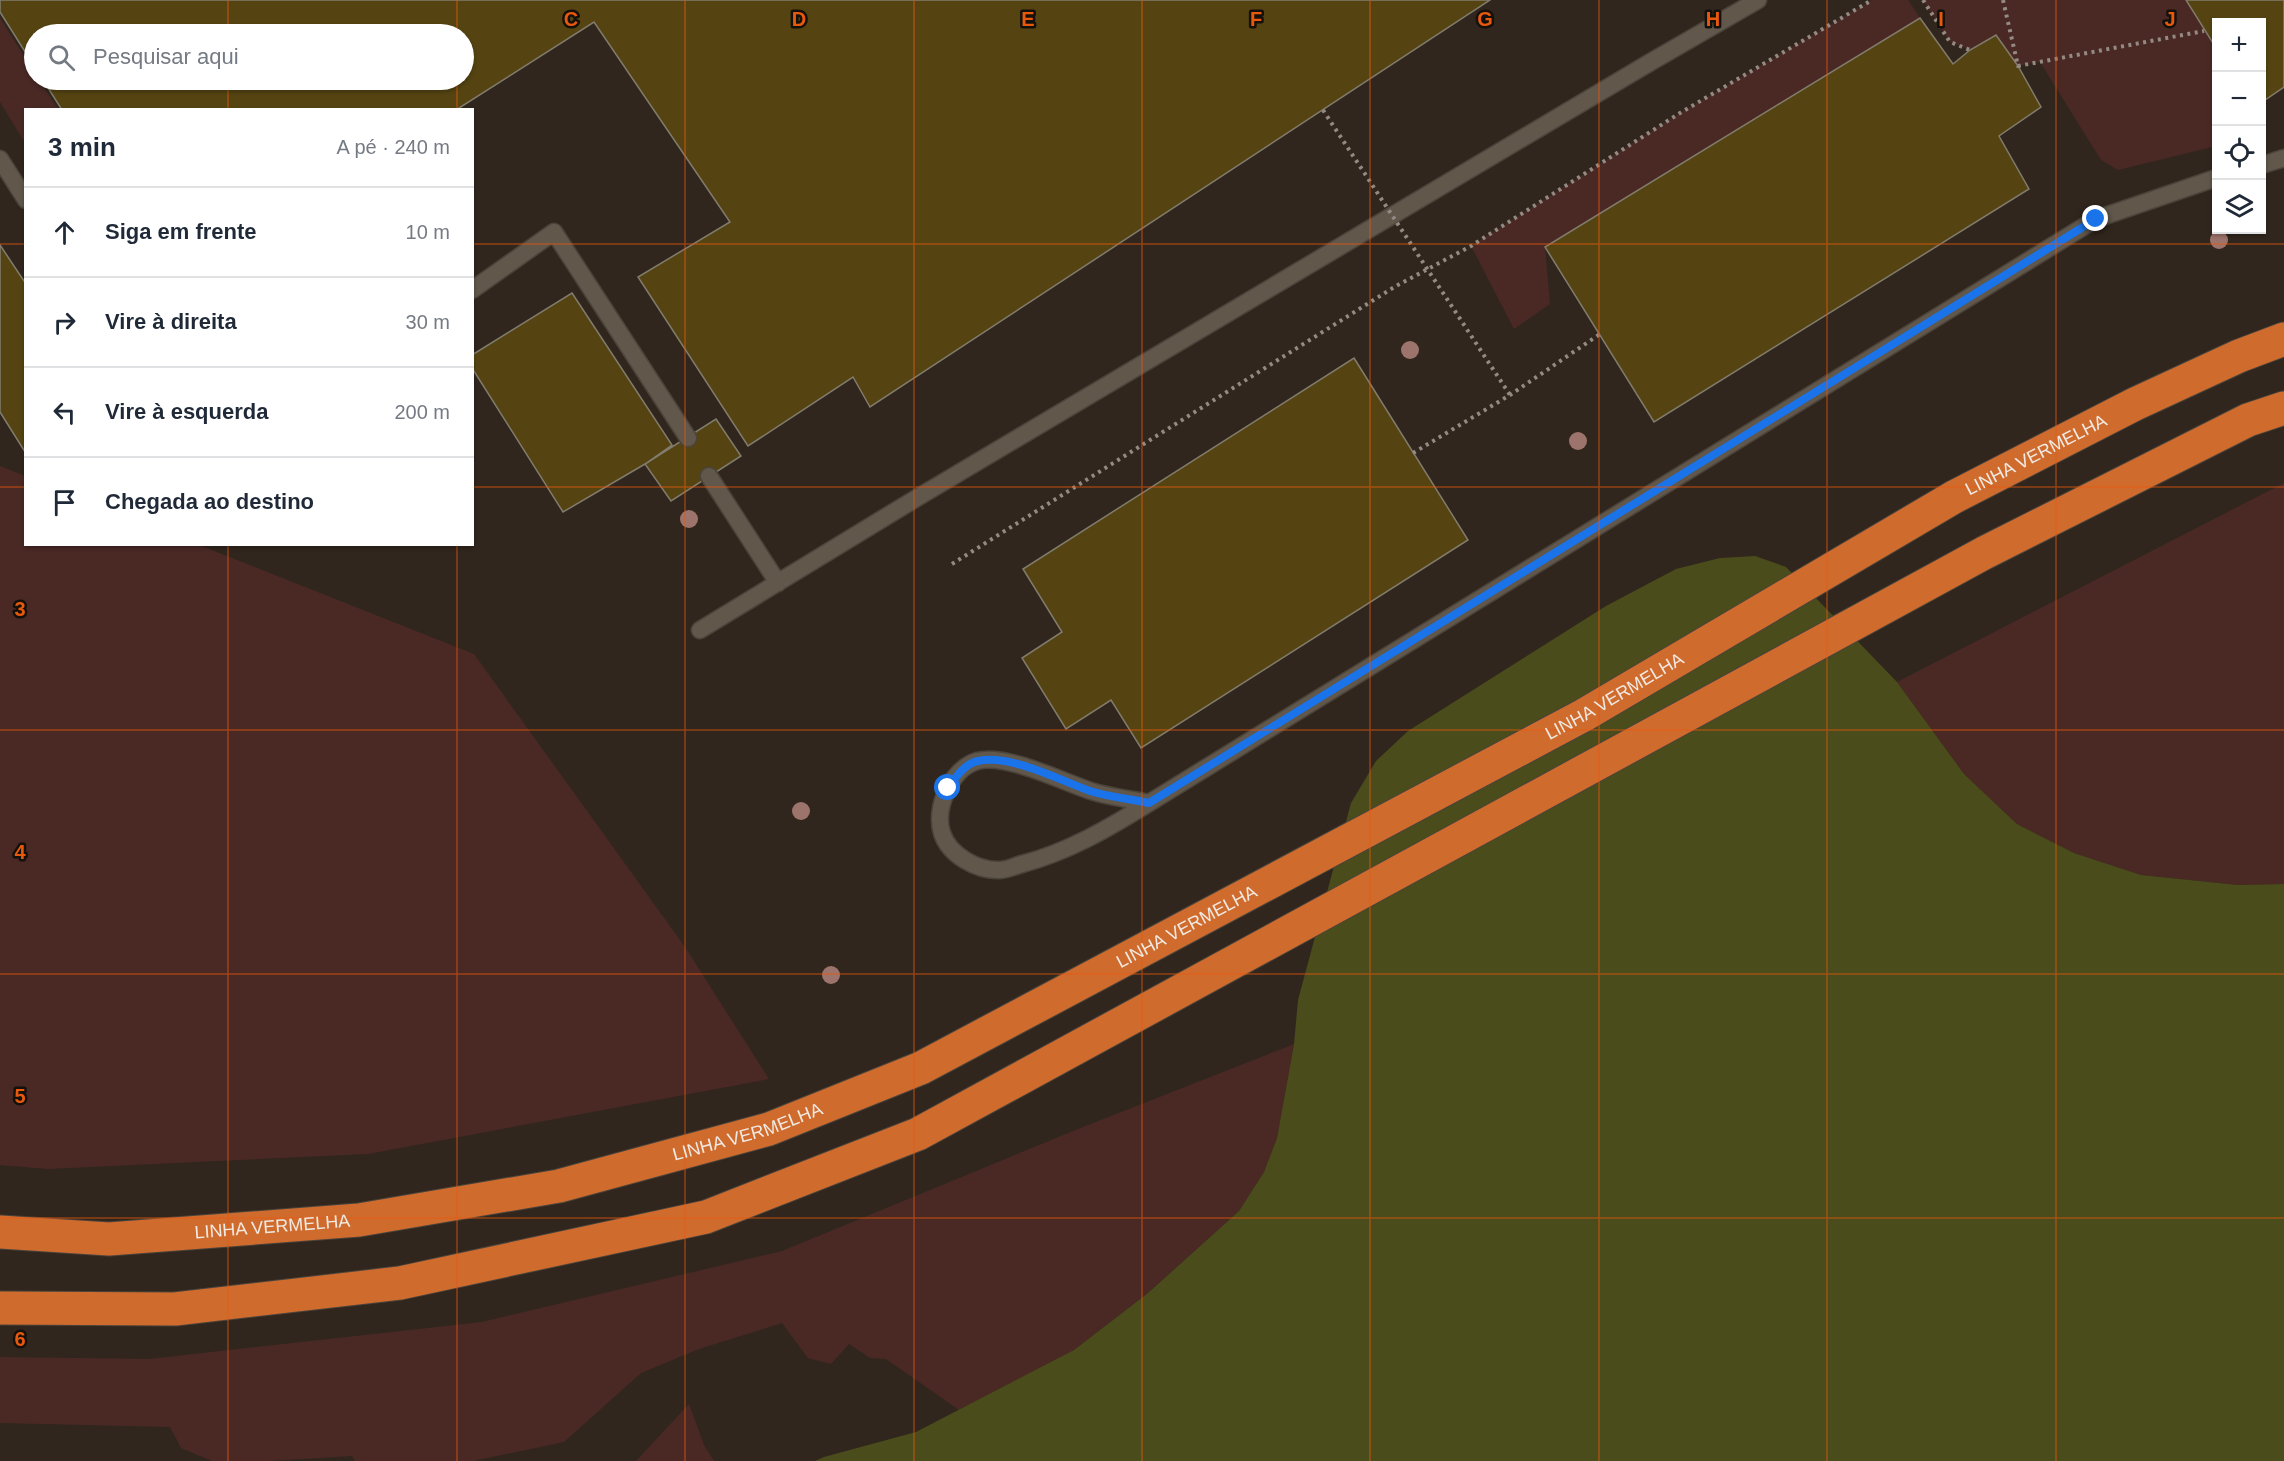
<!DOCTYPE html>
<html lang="pt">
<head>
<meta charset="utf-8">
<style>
  body { margin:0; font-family:Arial,sans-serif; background:#f2f2f3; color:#1f2937 }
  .controls { position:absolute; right:18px; top:18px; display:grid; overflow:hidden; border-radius:0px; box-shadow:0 2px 4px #0004 }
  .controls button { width:54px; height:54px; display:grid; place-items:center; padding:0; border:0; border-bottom:2px solid #e0e1e3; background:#fff; color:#1f2937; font:30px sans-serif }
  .stop { position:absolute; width:18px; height:18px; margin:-14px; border:4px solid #1a73e8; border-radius:50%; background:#fff }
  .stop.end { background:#1a73e8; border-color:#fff; box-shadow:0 2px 6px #0008 }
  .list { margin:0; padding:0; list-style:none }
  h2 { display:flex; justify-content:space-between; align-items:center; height:78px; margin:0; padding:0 24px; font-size:26px }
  h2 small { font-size:20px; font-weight:400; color:#747a83 }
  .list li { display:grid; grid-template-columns:39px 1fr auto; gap:18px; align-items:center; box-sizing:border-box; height:90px; padding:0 24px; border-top:2px solid #e0e1e3 }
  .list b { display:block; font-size:22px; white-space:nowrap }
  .list em { font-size:20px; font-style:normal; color:#747a83 }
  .icon { flex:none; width:33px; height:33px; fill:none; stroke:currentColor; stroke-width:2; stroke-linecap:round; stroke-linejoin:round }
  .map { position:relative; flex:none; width:2284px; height:1461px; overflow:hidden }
  .search { position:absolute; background:#fff; box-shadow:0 2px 4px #0004; left:24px; top:24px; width:450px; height:66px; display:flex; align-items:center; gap:15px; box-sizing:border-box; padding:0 21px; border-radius:33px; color:#747a83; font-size:22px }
  .panel { position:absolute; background:#fff; box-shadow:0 2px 4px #0004; left:24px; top:108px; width:450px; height:438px; border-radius:0px }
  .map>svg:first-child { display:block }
  .green { fill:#4a2925 }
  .water { fill:#4a4c1b }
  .building { fill:#554412; stroke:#817c6d; stroke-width:1.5 }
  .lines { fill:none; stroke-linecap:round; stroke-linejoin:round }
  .service-casing { stroke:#4b443b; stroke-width:19 }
  .motorway-casing { stroke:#4b443b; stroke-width:35 }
  .path { stroke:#938b83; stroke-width:4; stroke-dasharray:3 4.5; stroke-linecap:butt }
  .service { stroke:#61574b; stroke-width:16 }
  .motorway { stroke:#d06b2e; stroke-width:33 }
  .path-bridge { stroke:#938b83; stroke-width:4; stroke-dasharray:3 4.5; stroke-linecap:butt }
  .tree { fill:#9d746b }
  .route { stroke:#1a73e8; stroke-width:8 }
  .grid { fill:none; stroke:#e8590c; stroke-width:1.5; stroke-opacity:0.55 }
  .labels { text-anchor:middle; stroke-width:5; stroke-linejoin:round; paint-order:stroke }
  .street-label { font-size:18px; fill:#f0eae3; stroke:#14100c }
  .grid-label { font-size:20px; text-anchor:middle; font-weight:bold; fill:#e8590c; stroke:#14100c; stroke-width:5; stroke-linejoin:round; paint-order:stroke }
</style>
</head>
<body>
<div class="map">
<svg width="2284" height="1461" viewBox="0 0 2284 1461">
  <rect width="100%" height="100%" fill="#30261d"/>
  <path class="green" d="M 1872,0 L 1908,0 L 1920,18 L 1545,247 L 1550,304 L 1514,329 L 1471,246 L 1680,113 Z
    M 1923,0 L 2186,0 L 2216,48 L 2216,146 L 2118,170 L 2101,160 L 2040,62 L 2018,66 L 1996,35 L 1970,50 L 1950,42 Z
    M 0,18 L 34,72 L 34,80 L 39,80 L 58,109 L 26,110 L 25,143 L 0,102 Z
    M 0,466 L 25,476 L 26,544 L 199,545 L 474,654 L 685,947 L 769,1079 L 368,1154 L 48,1169 L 0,1165 Z
    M 2284,483 L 2284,884 L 2238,885 L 2141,875 L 2074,853 L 2017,824 L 1964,774 L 1897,682 Z
    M 1294,1044 L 1277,1138 L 1264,1172 L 1239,1211 L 1148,1293 L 1074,1350 L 959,1410 L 886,1359 L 870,1358 L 849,1344 L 831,1364 L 808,1358 L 782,1323 L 699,1349 L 641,1373 L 564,1442 L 473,1461 L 355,1461 L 352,1456 L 269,1461 L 212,1461 L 181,1448 L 170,1427 L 0,1423 L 0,1357 L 149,1359 L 482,1322 L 782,1251 L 1078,1129 Z
    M 689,1404 L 704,1445 L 714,1461 L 636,1461 Z"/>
  <path class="water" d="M 1755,556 L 1786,567 L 1897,682 L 1964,774 L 2017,824 L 2074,853 L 2141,875 L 2238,885 L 2284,884 L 2284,1461 L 815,1461 L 824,1457 L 916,1432 L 1074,1350 L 1148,1293 L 1239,1211 L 1264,1172 L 1277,1138 L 1294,1044 L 1298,1000 L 1351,803 L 1376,761 L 1408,731 L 1606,606 L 1676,569 L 1720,558 Z"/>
  <path class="building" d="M 0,0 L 1490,0 L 870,407 L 853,377 L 748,446 L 638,277 L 730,222 L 594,22 L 456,110 L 62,110 L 43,80 L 464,80 L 464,34 L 34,34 L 34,66 L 0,12 Z
    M 2186,0 L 2284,0 L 2284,87 L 2262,102 L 2262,22 L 2216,22 L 2216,48 Z
    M 1920,18 L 1953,64 L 1970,50 L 1996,35 L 2018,66 L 2041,107 L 1999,136 L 2029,189 L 1654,422 L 1545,247 Z
    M 0,245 L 26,284 L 25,452 L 0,412 Z
    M 572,293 L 672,445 L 645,464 L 563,512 L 472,368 L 472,355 Z
    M 1354,358 L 1468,540 L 1141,748 L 1111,700 L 1066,729 L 1022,658 L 1062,632 L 1023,569 Z
    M 716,419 L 741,456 L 671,501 L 645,464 Z"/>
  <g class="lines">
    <g class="service-casing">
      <path id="service" d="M 0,159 L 26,200
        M 2262,165 L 2284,158
        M 472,290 L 554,232 L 688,438
        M 709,476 L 778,583
        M 700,630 L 915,499 L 1649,63 L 1758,0
        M 1149,803 C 1130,799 1109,797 1091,791 C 1063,782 1006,753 977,761 C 951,769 934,808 942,833 C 949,855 977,871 1000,870 C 1007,870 1015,866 1022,864 C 1068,852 1109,828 1149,803 L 2096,219 L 2216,178"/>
    </g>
    <g class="motorway-casing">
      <g id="motorway">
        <path id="s1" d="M 0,1232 L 109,1239 L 359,1220 L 559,1186 L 769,1129 L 921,1068 L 1584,715 L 1954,497 L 2135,404 L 2239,356 L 2284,339"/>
        <path d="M 0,1308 L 175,1309 L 400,1283 L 706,1217 L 918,1134 L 1984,553 L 2248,420 L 2284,408"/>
      </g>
    </g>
    <path class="path" d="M 1923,0 L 1950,42 L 1970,50
      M 2003,0 L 2018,66 L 2204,31
      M 1413,453 L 1510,395 L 1600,334
      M 952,564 L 1396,286 L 1471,246 L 1680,113 L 1872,0"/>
    <use href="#service" class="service"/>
    <use href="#motorway" class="motorway"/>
    <path class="path-bridge" d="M 1323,110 L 1510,395"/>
  </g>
  <g class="tree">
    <circle cx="2219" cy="240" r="9"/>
    <circle cx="1410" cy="350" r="9"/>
    <circle cx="1578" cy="441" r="9"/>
    <circle cx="689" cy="519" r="9"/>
    <circle cx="801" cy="811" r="9"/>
    <circle cx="831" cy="975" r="9"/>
  </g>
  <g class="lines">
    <path class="route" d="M 948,788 C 956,777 964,764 978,761 C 1011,754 1059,780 1090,791 C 1109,797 1130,799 1149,803 L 2096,219"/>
  </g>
  <path class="grid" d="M 228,0 L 228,34M 457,0 L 457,34M 685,0 L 685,1461M 914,0 L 914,1461M 1142,0 L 1142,1461M 1370,0 L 1370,1461M 1599,0 L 1599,1461M 1827,0 L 1827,1461M 2056,0 L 2056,1461M 228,80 L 228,110M 457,80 L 457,110M 0,244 L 26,244M 472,244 L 2284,244M 0,487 L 26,487M 472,487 L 2284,487M 228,544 L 228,1461M 457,544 L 457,1461M 0,730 L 2284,730M 0,974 L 2284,974M 0,1218 L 2284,1218"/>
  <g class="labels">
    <g class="street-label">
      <text dy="6" stroke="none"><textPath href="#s1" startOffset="2217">LINHA VERMELHA</textPath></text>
      <text dy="6" stroke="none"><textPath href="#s1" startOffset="1731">LINHA VERMELHA</textPath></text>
      <text dy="6" stroke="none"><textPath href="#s1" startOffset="1245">LINHA VERMELHA</textPath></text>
      <text dy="6" stroke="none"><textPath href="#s1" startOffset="759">LINHA VERMELHA</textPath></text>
      <text dy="6" stroke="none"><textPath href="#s1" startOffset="273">LINHA VERMELHA</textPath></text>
    </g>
  </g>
  <g class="grid-label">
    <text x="571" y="26">C</text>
    <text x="799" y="26">D</text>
    <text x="1028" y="26">E</text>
    <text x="1256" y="26">F</text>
    <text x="1485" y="26">G</text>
    <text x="1713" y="26">H</text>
    <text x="1941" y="26">I</text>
    <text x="2170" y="26">J</text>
    <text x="20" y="616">3</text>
    <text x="20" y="859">4</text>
    <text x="20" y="1103">5</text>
    <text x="20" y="1346">6</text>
  </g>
</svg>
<div class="controls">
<button>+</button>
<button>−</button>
<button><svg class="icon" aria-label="locate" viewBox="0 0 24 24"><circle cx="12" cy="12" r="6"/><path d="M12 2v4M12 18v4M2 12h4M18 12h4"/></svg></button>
<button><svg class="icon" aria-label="layers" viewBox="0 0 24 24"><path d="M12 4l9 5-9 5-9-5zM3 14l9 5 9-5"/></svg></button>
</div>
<div class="stop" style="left:948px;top:788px"></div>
<div class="stop end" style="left:2096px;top:219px"></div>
<div class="search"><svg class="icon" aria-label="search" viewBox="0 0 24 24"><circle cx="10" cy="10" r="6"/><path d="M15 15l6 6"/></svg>Pesquisar aqui</div>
<section class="panel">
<h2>3 min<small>A pé · 240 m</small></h2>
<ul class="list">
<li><svg class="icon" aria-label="ahead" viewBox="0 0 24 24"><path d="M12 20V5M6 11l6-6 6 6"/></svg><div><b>Siga em frente</b></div><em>10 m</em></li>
<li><svg class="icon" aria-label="right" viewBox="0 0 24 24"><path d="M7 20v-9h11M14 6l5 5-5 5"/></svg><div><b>Vire à direita</b></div><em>30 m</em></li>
<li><svg class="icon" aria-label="left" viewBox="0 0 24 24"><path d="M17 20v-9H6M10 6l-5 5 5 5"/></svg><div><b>Vire à esquerda</b></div><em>200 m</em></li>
<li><svg class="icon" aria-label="arrive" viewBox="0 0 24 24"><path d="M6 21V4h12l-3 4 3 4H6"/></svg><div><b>Chegada ao destino</b></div></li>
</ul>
</section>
</div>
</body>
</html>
